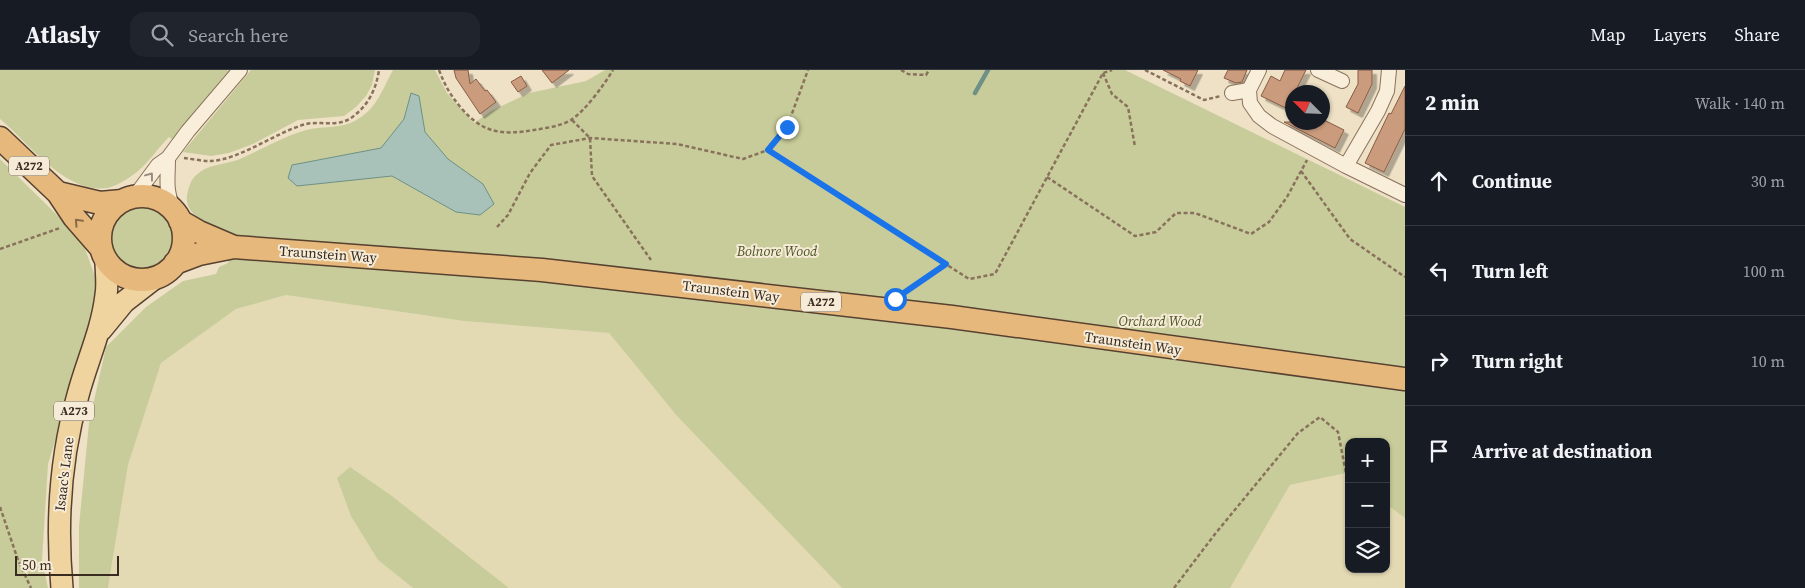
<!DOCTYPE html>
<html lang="en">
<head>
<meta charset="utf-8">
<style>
  body { margin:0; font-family:"Source Serif 4",serif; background:#20242c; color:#f1f3f6 }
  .controls { position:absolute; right:15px; bottom:15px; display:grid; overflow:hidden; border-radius:10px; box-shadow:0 1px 4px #0004 }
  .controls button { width:45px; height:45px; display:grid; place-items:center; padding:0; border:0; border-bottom:1px solid #363941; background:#171b24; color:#f1f3f6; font:25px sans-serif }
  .compass { position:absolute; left:1285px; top:15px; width:45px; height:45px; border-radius:50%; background:#171b24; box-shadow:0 1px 4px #0004; rotate:294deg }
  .scale { position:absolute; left:15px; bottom:12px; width:104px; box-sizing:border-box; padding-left:5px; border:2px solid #3a2b20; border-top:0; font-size:14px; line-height:18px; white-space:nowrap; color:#3a2b20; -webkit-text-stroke:4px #f5ebd6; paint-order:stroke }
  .stop { position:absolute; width:15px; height:15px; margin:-11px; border:4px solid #1a73e8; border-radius:50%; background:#fff }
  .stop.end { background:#1a73e8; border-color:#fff; box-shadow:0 1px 5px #0008 }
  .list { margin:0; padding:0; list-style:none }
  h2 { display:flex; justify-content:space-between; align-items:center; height:65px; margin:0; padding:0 20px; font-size:21px }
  h2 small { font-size:16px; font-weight:400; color:#9ea1a6 }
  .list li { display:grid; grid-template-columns:32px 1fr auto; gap:15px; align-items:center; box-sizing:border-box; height:90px; padding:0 20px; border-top:1px solid #363941 }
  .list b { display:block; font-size:19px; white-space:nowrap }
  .list em { font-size:16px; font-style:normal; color:#9ea1a6 }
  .icon { flex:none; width:28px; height:28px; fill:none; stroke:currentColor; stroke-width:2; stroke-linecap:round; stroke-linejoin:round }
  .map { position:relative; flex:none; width:1405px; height:518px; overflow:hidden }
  header { display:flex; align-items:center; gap:30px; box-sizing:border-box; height:70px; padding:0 25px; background:#171b24; border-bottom:1px solid #363941 }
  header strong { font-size:24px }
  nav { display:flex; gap:28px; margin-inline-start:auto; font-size:18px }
  .search { width:350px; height:45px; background:#20242c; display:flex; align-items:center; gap:12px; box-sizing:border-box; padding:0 18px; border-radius:15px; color:#9ea1a6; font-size:19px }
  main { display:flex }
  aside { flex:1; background:#171b24 }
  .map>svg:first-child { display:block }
  .farmland { fill:#e3dab4 }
  .green { fill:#c8cc9a }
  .water { fill:#a8c2b9; stroke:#6e9086 }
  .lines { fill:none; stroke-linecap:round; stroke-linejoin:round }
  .stream { stroke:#6e9086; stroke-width:4.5 }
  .building { fill:#cb9b7d; stroke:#885b42; filter:url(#shadow) }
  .minor-casing { stroke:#89725c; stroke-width:16 }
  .primary-casing { stroke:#574130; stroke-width:24 }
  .trunk-casing { stroke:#574130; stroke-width:25 }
  .path { stroke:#89725c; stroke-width:2.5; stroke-dasharray:4 2.5; stroke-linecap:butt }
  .minor { stroke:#f9eeda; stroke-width:14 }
  .primary { stroke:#f0d49f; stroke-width:21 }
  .trunk { stroke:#e6b87c; stroke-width:22 }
  .oneway { stroke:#9a8c7d }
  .oneway2 { stroke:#876a49 }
  .route { stroke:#1a73e8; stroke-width:6 }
  .labels { text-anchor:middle; stroke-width:4; stroke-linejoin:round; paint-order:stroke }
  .shield { fill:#f5ebd6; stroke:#726557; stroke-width:1 }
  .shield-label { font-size:12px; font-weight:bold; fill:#3a2b20 }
  .park-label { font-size:14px; font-style:italic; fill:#4c5627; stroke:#f5ebd6 }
  .street-label { font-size:14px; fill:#3a2b20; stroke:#f5ebd6 }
</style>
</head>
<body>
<header>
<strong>Atlasly</strong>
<div class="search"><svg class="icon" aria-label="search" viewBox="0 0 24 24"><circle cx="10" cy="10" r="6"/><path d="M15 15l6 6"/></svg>Search here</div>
<nav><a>Map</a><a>Layers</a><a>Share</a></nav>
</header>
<main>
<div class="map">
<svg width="1405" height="518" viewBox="0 0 1405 518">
  <defs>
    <filter id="shadow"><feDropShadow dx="4.5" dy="4.5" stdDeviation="0" flood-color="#0004"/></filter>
  </defs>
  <rect width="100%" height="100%" fill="#eee1c6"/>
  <path class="farmland" d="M 286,225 L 464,251 L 609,263 L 677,346 L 842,518 L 509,518 L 392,426 L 378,490 L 413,518 L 108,518 L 128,395 L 161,293 L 236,239 Z
    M 1346,403 L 1349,405 L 1349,499 L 1386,499 L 1386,434 L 1405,448 L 1405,518 L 1230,518 L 1290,415 Z"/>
  <path class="green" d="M 0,0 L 232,0 L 173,70 L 169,67 C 158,78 149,92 137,102 C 129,108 117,116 107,118 C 65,124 29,73 0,49 Z
    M 251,0 L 375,0 L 372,15 L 366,26 L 356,37 L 344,46 L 298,50 L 253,74 L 229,83 L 211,86 L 183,82 Z
    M 393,0 L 435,0 L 447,23 L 474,53 L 491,41 L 529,23 L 586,11 L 605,0 L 1125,0 L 1405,137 L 1405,448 L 1386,434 L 1386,372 L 1349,372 L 1349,405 L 1346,403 L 1290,415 L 1230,518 L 842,518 L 677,346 L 609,263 L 464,251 L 286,225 L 236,239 L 161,293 L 128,395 L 108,518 L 79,518 L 79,456 L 89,353 L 106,277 L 146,237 L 183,211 L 216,204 L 219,197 L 228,193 L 232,164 C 214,156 180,147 188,121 C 190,112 193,107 200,102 C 211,94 227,94 240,89 C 261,80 280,68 303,61 C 321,55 341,60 358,49 C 377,38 383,18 393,0 Z
    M 0,89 L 55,143 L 83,173 L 98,215 L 91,253 L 48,394 L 42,490 L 48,518 L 0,518 Z
    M109 168a33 33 0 1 1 66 0a33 33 0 1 1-66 0Z
    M 350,397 L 392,426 L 509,518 L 413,518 L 378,490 L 351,446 L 337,408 Z"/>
  <path class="water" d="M 411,23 L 419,26 L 425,62 L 448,89 L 483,114 L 494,134 L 480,145 L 456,142 L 392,106 L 297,116 L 288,108 L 292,95 L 381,78 L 404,49 Z"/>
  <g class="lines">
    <path class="stream" d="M 975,23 L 988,0"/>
  </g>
  <path class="building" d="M 454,0 L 468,0 L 470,14 L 476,9 L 485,21 L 487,20 L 496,32 L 480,44 L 456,8 Z
    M 542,0 L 569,0 L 552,13 Z
    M 1163,0 L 1198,0 L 1190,16 L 1180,11 L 1181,9 Z
    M 1228,0 L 1247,0 L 1242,12 L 1236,13 L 1224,8 Z
    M 1285,0 L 1306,0 L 1295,22 L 1292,22 L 1292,41 L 1261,26 L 1271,6 L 1280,11 Z
    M 1358,0 L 1372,0 L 1372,14 L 1358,43 L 1346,37 L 1358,14 Z
    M 521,6 L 527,16 L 518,22 L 511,12 Z
    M 1405,16 L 1405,59 L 1384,102 L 1365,93 L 1389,43 L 1391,44 Z
    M 1322,49 L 1344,60 L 1335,78 L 1284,52 L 1322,52 Z"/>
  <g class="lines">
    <g class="minor-casing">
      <path id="minor" d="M 1318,0 L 1342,11
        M 1249,20 L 1259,0
        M 1232,23 L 1249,20 L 1250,33 L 1259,46 L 1272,56 L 1346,96 L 1405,125
        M 168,88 C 168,111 165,117 173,139
        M 1346,96 L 1378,41 L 1387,21 L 1389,0
        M 135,126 L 158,95 L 168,88 L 188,61 L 240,0"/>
    </g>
    <g class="primary-casing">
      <path id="primary" d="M 101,260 L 124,232 L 155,208
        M 62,518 C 56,452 60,388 78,325 C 87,291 102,260 106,225 C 108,214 106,202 106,191"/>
    </g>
    <g class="trunk-casing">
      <path id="trunk" d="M 0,68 L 58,123 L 74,147 L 101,178
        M 58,123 L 100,133 L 122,131
        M100 168a42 42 0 1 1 84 0a42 42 0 1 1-84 0Z
        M 180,151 L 199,162 L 234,177 L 542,200 L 952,247 L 1405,309
        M 175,193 L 199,184 L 234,177"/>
    </g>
    <path class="path" d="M 439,0 C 445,16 451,26 462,39 C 484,64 503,65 534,60 C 546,58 561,56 571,50 C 585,41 604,15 613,0
      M 901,0 L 908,4 L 926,5 L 929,0
      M 1145,0 L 1204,30 L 1221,26
      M 1103,3 L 1112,24 L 1128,37 L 1135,77
      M 572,50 L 590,68 L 592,106 L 651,190
      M 768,80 L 969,209 L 995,204 L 1103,3 L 1112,0
      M 184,88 C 192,89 202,91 210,91 C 240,90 276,62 306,54 C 321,51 338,57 351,48 C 368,36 376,20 379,0
      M 1301,101 L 1350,169 L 1405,207
      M 1047,107 L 1135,166 L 1156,162 L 1176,143 L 1195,143 L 1251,164 L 1269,152 L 1287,127 L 1307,90
      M 497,157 L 508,145 L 530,103 L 551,75 L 590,68 L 677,74 L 743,89 L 768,80 L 787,57 L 808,0
      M 0,179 L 60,158
      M 904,223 L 946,194
      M 0,437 L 18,490 L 31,518
      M 1174,518 L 1215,464 L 1298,363 L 1320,347 L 1338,362 L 1346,403"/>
    <use href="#minor" class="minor"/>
    <use href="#primary" class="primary"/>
    <use href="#trunk" class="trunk"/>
  </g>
  <defs><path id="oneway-chevron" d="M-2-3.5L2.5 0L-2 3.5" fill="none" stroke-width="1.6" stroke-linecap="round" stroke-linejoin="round" transform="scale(1.25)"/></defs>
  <use class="oneway" href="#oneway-chevron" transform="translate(150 106) rotate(-53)"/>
  <use class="oneway2" href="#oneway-chevron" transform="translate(78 152) rotate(-133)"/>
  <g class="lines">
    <path class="route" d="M 787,57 L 768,80 L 946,194 L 895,229"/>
  </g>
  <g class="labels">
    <g class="shield">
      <rect x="9" y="86.5" width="40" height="19" rx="4"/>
      <rect x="801" y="222.5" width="40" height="19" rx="4"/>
      <rect x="54" y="331.5" width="40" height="19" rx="4"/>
    </g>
    <g class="shield-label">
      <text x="29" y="100">A272</text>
      <text x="821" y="236">A272</text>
      <text x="74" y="345">A273</text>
    </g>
    <g class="park-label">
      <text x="777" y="186">Bolnore Wood</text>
      <text x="1160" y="256">Orchard Wood</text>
    </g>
    <g class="street-label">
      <text transform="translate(328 184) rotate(4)" y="5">Traunstein Way</text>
      <text transform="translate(731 221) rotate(7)" y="5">Traunstein Way</text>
      <text transform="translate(1133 273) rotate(8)" y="5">Traunstein Way</text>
      <text transform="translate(64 404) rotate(-83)" y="5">Isaac's Lane</text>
    </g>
  </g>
</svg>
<div class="controls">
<button>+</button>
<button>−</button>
<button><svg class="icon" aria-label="layers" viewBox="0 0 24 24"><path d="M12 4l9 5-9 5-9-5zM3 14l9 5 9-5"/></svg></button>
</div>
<svg class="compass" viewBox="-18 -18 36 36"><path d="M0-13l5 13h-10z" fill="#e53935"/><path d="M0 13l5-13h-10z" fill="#9ea1a6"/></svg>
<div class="scale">50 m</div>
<div class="stop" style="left:895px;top:229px"></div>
<div class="stop end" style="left:787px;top:57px"></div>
</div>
<aside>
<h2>2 min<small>Walk · 140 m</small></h2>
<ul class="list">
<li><svg class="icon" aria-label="ahead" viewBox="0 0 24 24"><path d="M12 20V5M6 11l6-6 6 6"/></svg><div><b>Continue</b></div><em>30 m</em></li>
<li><svg class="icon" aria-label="left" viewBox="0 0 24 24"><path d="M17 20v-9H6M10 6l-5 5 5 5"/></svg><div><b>Turn left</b></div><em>100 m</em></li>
<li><svg class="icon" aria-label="right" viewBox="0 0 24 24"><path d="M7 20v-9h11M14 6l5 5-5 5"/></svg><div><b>Turn right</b></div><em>10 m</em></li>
<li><svg class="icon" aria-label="arrive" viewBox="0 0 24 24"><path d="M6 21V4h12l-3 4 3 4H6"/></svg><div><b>Arrive at destination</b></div></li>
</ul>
</aside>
</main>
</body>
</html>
